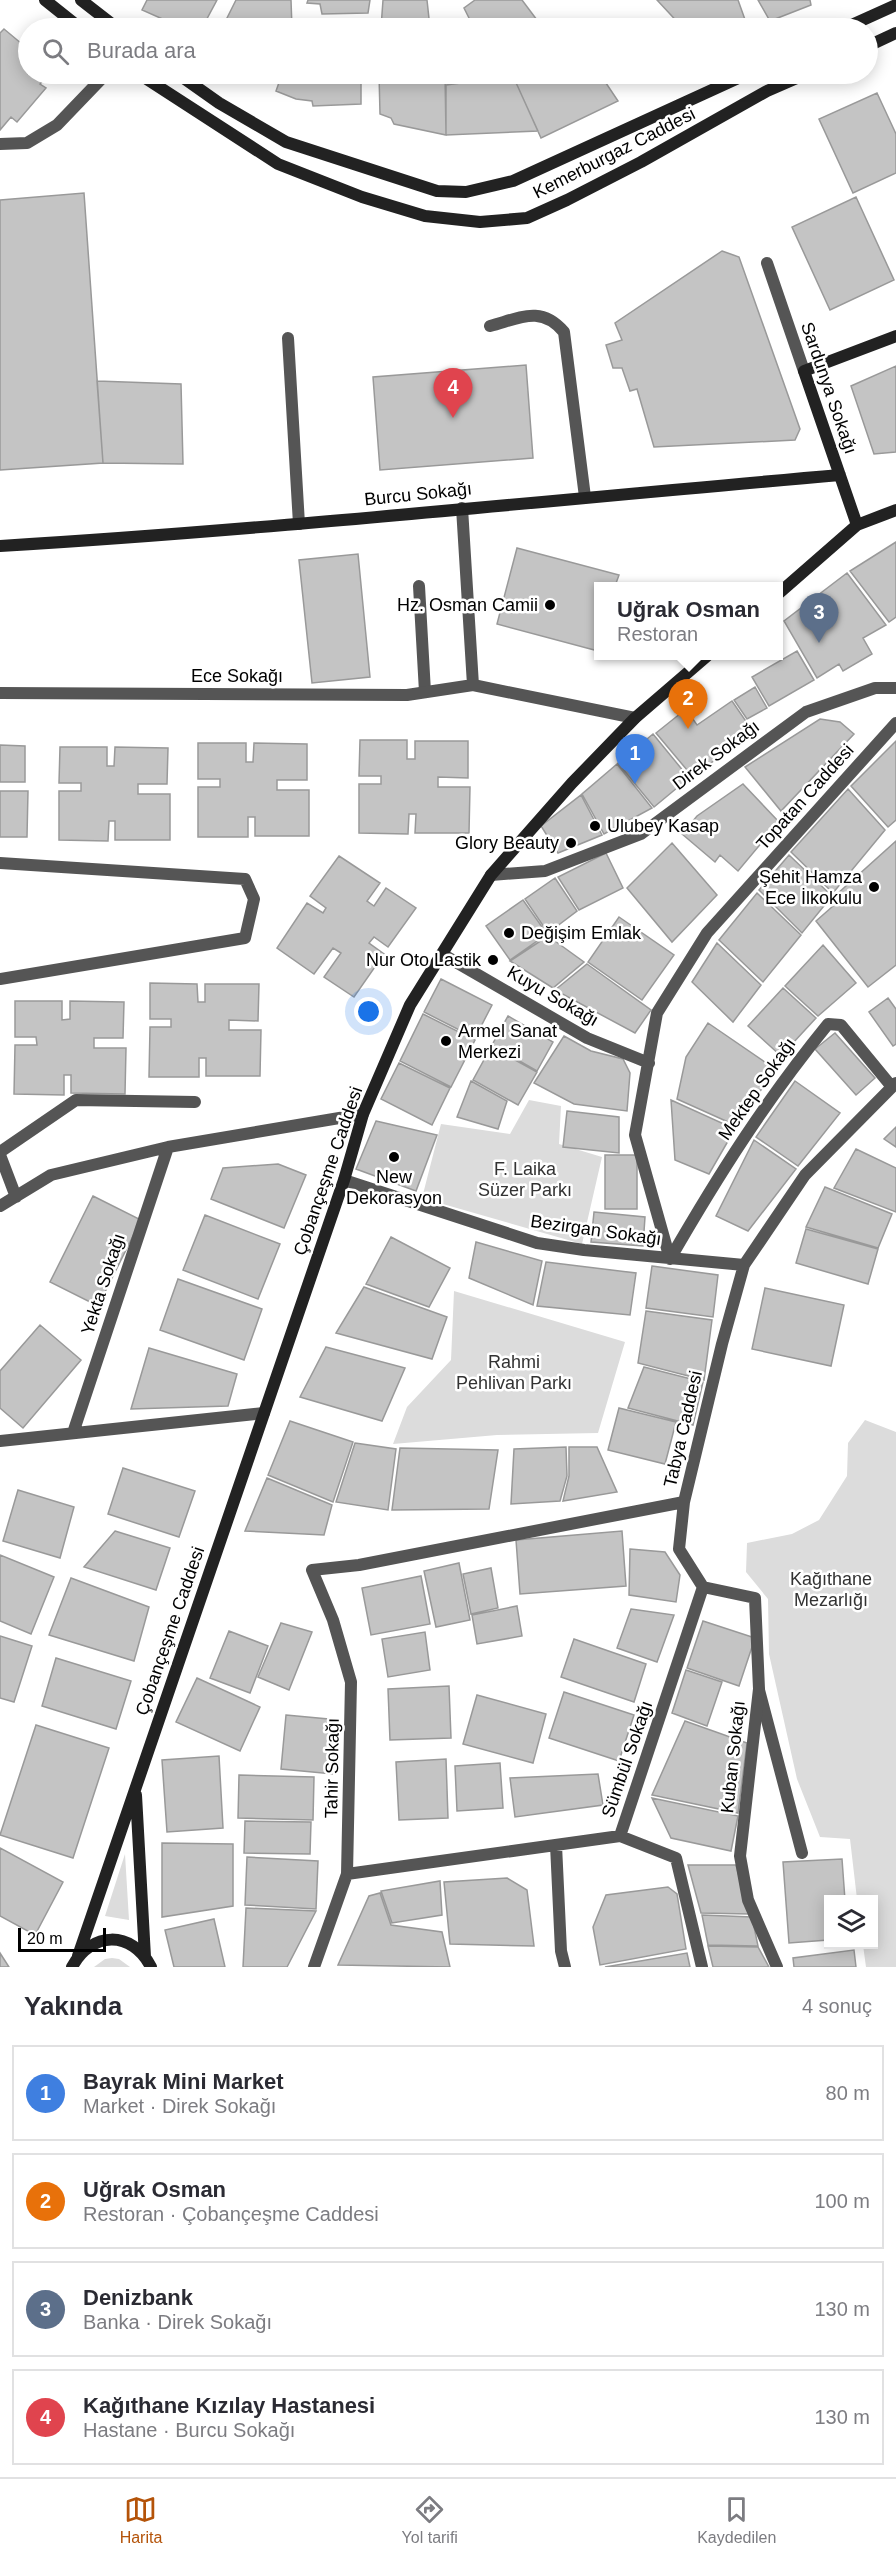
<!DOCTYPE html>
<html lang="tr">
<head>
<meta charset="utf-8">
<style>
  body { margin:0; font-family:Helvetica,sans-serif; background:#f2f2f3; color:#2b2b33 }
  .controls { position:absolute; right:18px; bottom:18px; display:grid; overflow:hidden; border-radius:0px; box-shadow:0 3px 15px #0003 }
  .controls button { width:54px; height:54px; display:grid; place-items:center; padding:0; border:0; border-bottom:2px solid #e1e1e2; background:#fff; color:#2b2b33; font:30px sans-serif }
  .scale { position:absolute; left:18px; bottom:15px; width:88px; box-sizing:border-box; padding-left:6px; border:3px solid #000; border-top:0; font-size:16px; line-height:21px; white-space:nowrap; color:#000; -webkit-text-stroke:4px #fff; paint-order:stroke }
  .you { position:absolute; left:369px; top:1012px; width:21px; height:21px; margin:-15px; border:4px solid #fff; border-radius:50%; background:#1a73e8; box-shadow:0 0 0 9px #1a73e833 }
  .badge { display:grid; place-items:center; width:39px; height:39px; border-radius:50%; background:#b45309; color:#fff; font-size:20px; font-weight:700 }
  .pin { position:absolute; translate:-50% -50px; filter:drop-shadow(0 2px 3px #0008) }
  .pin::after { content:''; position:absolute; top:32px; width:21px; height:18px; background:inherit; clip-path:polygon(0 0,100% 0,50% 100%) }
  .popup { position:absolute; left:594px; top:582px; width:189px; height:78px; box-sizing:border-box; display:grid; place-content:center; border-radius:0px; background:#fff; filter:drop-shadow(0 2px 4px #0005); font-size:20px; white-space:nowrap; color:#7c7c81 }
  .popup b { font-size:22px; color:#2b2b33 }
  .popup::after { content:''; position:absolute; left:50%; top:100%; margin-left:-12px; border:12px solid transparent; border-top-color:#fff }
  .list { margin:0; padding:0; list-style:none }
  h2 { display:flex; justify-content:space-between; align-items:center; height:78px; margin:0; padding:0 24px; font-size:26px }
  h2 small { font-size:20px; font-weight:400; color:#7c7c81 }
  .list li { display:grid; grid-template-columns:39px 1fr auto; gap:18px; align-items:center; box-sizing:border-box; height:96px; margin:0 12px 12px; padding:0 12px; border:2px solid #e1e1e2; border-radius:0px }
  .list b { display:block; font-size:22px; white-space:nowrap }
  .list p { margin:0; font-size:20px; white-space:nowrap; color:#7c7c81 }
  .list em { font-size:20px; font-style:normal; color:#7c7c81 }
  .icon { flex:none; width:33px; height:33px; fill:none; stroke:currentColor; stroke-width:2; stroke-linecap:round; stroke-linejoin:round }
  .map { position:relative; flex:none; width:896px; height:1967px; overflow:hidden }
  .search { position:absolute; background:#fff; box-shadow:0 3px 15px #0003; left:18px; right:18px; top:18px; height:66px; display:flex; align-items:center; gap:15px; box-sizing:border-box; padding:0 21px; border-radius:33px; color:#7c7c81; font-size:22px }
  .sheet { height:510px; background:#fff }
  nav { display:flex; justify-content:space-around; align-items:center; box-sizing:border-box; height:84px; border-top:2px solid #e1e1e2; background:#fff; font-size:16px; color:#7c7c81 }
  nav a { display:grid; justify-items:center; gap:3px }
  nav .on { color:#b45309 }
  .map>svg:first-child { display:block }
  .green { fill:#dcdcdc }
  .building { fill:#c4c4c4; stroke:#999; stroke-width:1.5 }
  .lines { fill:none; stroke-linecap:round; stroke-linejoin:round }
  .lane { stroke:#555; stroke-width:12 }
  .street { stroke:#555; stroke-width:12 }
  .secondary { stroke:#222; stroke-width:12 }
  .poi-dot { fill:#000; stroke:#fff; stroke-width:2 }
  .labels { text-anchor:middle; stroke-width:5; stroke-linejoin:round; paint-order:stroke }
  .street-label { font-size:18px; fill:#000; stroke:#fff }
  .poi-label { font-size:18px; fill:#000; stroke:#fff; text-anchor:end }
  .park-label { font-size:18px; fill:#333; stroke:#fff }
</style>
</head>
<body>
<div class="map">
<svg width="896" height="1967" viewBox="0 0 896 1967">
  <rect width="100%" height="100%" fill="#fff"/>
  <path class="green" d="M 529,1100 L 561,1106 L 559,1144 L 602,1157 L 582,1244 L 422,1198 L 441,1124 L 510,1134 Z
    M 454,1291 L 625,1342 L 598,1433 L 497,1435 L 393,1444 L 407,1407 L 451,1360 Z
    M 865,1420 L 896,1432 L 896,1967 L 866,1967 L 863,1945 L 874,1944 L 874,1900 L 857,1899 L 850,1839 L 820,1837 L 797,1779 L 769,1654 L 768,1599 L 746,1572 L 747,1543 L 792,1534 L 819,1520 L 847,1476 L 848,1443 Z
    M 125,1854 L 129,1920 L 105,1916 Z
    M 112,1958 L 119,1959 L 130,1967 L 94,1967 L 105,1959 Z"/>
  <path class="building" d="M 147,0 L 217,0 L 202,28 L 165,28 L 167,21 L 142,10 Z
    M 236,0 L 291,0 L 292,28 L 222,28 Z
    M 308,0 L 370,0 L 368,13 L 322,14 L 320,4 L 307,3 Z
    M 383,0 L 427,0 L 430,28 L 381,28 Z
    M 475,0 L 522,0 L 543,28 L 474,28 L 464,8 Z
    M 657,0 L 738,0 L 748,28 L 683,28 Z
    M 758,0 L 810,0 L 811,5 L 770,21 Z
    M 4,29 L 28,49 L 28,74 L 49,74 L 40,84 L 46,88 L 17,122 L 11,117 L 0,130 L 0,33 Z
    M 255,74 L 273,74 L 269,80 Z
    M 282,74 L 361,74 L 361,104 L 313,106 L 312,101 L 296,99 L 276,91 Z
    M 379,74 L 445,74 L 446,135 L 394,124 L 391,118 L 380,114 Z
    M 519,74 L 600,74 L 618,101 L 541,138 L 513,76 Z
    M 513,76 L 538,131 L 446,135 L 446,85 Z
    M 877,93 L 896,134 L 896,173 L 853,193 L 819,119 Z
    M 84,193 L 103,463 L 0,470 L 0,200 Z
    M 856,197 L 894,280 L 830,310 L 792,227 Z
    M 722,251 L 739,257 L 800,429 L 795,440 L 654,447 L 637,389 L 630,391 L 622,368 L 613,368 L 606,345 L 622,340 L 615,323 Z
    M 526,365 L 533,458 L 380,470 L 373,377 Z
    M 896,366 L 896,452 L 874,454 L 851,386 Z
    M 97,381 L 181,384 L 183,464 L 103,463 Z
    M 896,542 L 896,617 L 889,622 L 850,571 Z
    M 517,548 L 619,575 L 615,586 L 598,586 L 598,651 L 497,624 Z
    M 358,554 L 370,677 L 312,683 L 299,560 Z
    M 847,573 L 886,625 L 863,638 L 872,654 L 843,671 L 839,664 L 817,678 L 784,621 Z
    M 797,651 L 814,680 L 769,706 L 752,677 Z
    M 755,687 L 767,708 L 747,719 L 734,700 Z
    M 732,701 L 754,733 L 692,776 L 656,733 L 686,709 L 697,725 Z
    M 820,719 L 840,722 L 854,734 L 781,811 L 745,767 Z
    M 653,734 L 689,778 L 654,807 L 618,763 Z
    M 360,740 L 407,740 L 407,759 L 415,759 L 415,741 L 468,741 L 468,778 L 438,777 L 438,787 L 470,787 L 469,833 L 415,833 L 416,814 L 409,814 L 408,834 L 359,833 L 359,784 L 381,784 L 381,776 L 359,776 Z
    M 896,741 L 896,820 L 888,827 L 851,786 Z
    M 198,743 L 246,743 L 246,762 L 253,762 L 254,743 L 307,744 L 307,780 L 277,780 L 277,790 L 309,790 L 309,836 L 255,836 L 255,817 L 248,817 L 248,837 L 198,837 L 198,787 L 220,787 L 220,779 L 198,779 Z
    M 0,745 L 25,746 L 25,782 L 0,782 Z
    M 60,747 L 107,747 L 107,766 L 114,766 L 115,747 L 168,748 L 167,784 L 138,784 L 138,794 L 170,794 L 170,840 L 115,840 L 115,821 L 109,821 L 108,841 L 59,840 L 59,791 L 81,791 L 81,783 L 59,783 Z
    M 617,764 L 652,808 L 604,834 L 582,794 Z
    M 743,784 L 779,822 L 738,871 L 720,855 L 715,862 L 682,834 L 697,816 Z
    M 848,789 L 885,830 L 833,893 L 791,852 Z
    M 0,791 L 28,791 L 27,837 L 0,837 Z
    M 581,795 L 602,835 L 558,853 L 541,826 Z
    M 896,841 L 896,965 L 868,987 L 816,921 L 841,899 L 836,895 Z
    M 672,843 L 717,895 L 672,942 L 627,888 Z
    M 606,853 L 623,888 L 579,910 L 558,877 Z
    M 789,855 L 832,896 L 802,933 L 759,890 Z
    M 339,856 L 380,883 L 367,901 L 374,906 L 386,888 L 416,908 L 388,947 L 374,937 L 369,943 L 384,954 L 354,997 L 324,977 L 341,953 L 333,948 L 314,974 L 277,948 L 307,903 L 323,913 L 326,908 L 310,896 Z
    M 555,878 L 577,911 L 548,933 L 525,899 Z
    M 757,893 L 801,935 L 763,982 L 719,940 Z
    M 523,900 L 547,934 L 510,960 L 486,926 Z
    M 619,917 L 674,955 L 642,1000 L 588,962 Z
    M 548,936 L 584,962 L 553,988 L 510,961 Z
    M 717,943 L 761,985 L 733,1022 L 692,982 Z
    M 823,945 L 856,983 L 818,1016 L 785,986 Z
    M 587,964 L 651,1010 L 635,1033 L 555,990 Z
    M 441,979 L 492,1005 L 475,1038 L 424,1012 Z
    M 150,983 L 197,984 L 198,1002 L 205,1002 L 205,984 L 259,984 L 258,1021 L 229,1020 L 229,1030 L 261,1030 L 260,1076 L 206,1076 L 206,1058 L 199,1058 L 199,1077 L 149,1077 L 150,1027 L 171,1027 L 171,1019 L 150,1019 Z
    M 783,988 L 816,1018 L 781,1056 L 748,1026 Z
    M 888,998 L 896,1009 L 896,1044 L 893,1046 L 869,1012 Z
    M 15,1001 L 62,1001 L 62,1020 L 70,1019 L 70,1001 L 124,1002 L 123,1038 L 94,1038 L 94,1048 L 126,1048 L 125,1094 L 71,1093 L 71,1075 L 64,1075 L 64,1095 L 14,1094 L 15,1045 L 37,1045 L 36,1037 L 15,1037 Z
    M 423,1014 L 475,1040 L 451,1087 L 400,1061 Z
    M 508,1016 L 553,1042 L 537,1071 L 492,1045 Z
    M 708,1023 L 775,1069 L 737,1126 L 677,1099 L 686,1057 Z
    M 835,1033 L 875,1078 L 856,1095 L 815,1049 Z
    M 564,1036 L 591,1051 L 623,1059 L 630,1073 L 627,1111 L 574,1104 L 534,1083 Z
    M 491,1047 L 537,1072 L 518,1105 L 473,1080 Z
    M 399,1063 L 450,1088 L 432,1125 L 381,1099 Z
    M 471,1081 L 507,1101 L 498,1129 L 457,1117 Z
    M 795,1081 L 840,1113 L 798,1166 L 756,1137 Z
    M 671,1100 L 735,1129 L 709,1174 L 675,1160 Z
    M 567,1111 L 619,1117 L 619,1153 L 563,1147 Z
    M 376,1121 L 437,1135 L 416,1191 L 356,1169 Z
    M 896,1127 L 896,1147 L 884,1139 Z
    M 754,1140 L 796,1169 L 748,1231 L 716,1216 Z
    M 856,1149 L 896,1168 L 896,1212 L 834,1188 Z
    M 605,1155 L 637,1155 L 637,1209 L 605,1209 Z
    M 278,1164 L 306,1175 L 284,1228 L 211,1199 L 223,1168 Z
    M 825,1187 L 892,1214 L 878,1248 L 806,1227 Z
    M 93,1196 L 141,1220 L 98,1306 L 50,1282 Z
    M 594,1212 L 645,1217 L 643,1246 L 591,1242 Z
    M 205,1215 L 280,1244 L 258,1299 L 183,1270 Z
    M 806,1229 L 878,1249 L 868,1284 L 796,1263 Z
    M 391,1237 L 450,1268 L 429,1307 L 366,1284 Z
    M 476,1242 L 542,1261 L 533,1305 L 469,1278 Z
    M 546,1262 L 636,1273 L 630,1315 L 537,1306 Z
    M 652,1266 L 718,1275 L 713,1317 L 646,1308 Z
    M 178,1279 L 262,1309 L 244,1360 L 160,1330 Z
    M 364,1287 L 447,1317 L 432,1359 L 336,1333 Z
    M 765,1288 L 844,1305 L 831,1366 L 752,1349 Z
    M 646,1311 L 712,1320 L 704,1380 L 638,1363 Z
    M 40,1325 L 81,1360 L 23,1428 L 0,1408 L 0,1371 Z
    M 326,1347 L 405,1368 L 382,1421 L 300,1397 Z
    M 149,1348 L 237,1374 L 228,1406 L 131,1409 Z
    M 644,1367 L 703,1382 L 693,1425 L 628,1408 Z
    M 619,1408 L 676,1422 L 665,1464 L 608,1450 Z
    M 290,1421 L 353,1442 L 333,1502 L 268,1475 Z
    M 355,1443 L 396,1449 L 388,1510 L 336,1502 Z
    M 566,1447 L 567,1476 L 560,1501 L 511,1504 L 514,1449 Z
    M 569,1447 L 597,1447 L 617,1492 L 563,1501 L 569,1476 Z
    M 400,1448 L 498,1450 L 489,1509 L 392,1510 Z
    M 123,1468 L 195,1491 L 179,1537 L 108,1514 Z
    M 267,1478 L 332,1505 L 324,1535 L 245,1531 Z
    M 18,1490 L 74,1507 L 60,1558 L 3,1541 Z
    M 115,1531 L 170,1548 L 156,1590 L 84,1567 Z
    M 622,1531 L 626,1586 L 520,1594 L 516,1540 Z
    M 630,1549 L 665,1552 L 680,1575 L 676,1602 L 629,1595 Z
    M 0,1555 L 54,1577 L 31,1634 L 0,1621 Z
    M 459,1563 L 470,1620 L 436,1627 L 424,1571 Z
    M 491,1568 L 498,1608 L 471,1614 L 463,1574 Z
    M 421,1576 L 430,1624 L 371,1635 L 362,1588 Z
    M 71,1578 L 149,1607 L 134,1661 L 49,1635 Z
    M 517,1606 L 522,1636 L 477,1644 L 472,1615 Z
    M 631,1609 L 674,1615 L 657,1662 L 617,1648 Z
    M 703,1621 L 755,1638 L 739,1686 L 687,1668 Z
    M 281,1623 L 312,1632 L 289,1690 L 258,1677 Z
    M 229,1631 L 268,1646 L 250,1693 L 210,1678 Z
    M 425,1632 L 430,1670 L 388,1677 L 382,1639 Z
    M 0,1636 L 32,1646 L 14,1702 L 0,1698 Z
    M 574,1639 L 646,1664 L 634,1702 L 561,1677 Z
    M 56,1658 L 131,1681 L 116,1729 L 42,1706 Z
    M 686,1670 L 722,1682 L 707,1726 L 672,1713 Z
    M 197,1678 L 260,1707 L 240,1751 L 176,1722 Z
    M 449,1686 L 451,1738 L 390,1740 L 388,1689 Z
    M 564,1692 L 634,1715 L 619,1761 L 549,1738 Z
    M 477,1695 L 546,1714 L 533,1763 L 463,1744 Z
    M 286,1715 L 339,1720 L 333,1774 L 281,1769 Z
    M 685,1721 L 747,1743 L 738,1813 L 652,1795 Z
    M 36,1725 L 109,1748 L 73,1858 L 0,1835 Z
    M 219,1756 L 223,1828 L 167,1832 L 162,1760 Z
    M 446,1759 L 448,1818 L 399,1820 L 396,1762 Z
    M 500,1763 L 503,1808 L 457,1811 L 455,1766 Z
    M 598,1774 L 603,1805 L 515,1817 L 510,1778 Z
    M 239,1775 L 314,1777 L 313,1820 L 238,1818 Z
    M 652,1798 L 738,1816 L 731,1851 L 671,1838 Z
    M 245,1821 L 311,1822 L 310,1854 L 244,1853 Z
    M 162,1843 L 233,1844 L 233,1906 L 162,1917 Z
    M 0,1848 L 63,1882 L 35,1935 L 0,1916 Z
    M 247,1857 L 318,1861 L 316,1909 L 245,1905 Z
    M 842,1859 L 845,1900 L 828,1900 L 828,1940 L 789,1943 L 783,1862 Z
    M 688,1865 L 736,1865 L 749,1914 L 701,1913 Z
    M 507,1878 L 527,1890 L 534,1946 L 450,1944 L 444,1882 Z
    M 440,1881 L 442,1915 L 392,1923 L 381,1891 Z
    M 668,1887 L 677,1894 L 686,1949 L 600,1965 L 593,1927 L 606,1895 Z
    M 380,1893 L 391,1925 L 442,1932 L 450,1967 L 338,1965 L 369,1896 Z
    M 246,1908 L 316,1911 L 287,1967 L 243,1967 Z
    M 702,1915 L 752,1917 L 758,1946 L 708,1945 Z
    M 214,1919 L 225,1967 L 174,1967 L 165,1930 Z
    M 708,1946 L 758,1947 L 769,1967 L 713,1967 Z
    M 854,1950 L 856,1967 L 794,1967 L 793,1958 Z
    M 0,1953 L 9,1967 L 0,1967 Z
    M 687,1953 L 690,1967 L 605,1967 Z"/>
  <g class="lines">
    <path class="lane" d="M 0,144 L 27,143 L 57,125 L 106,74
      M 490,326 C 520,318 541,305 564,332 L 585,497
      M 288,338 L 299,524
      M 419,586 L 425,692
      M 759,1690 L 802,1853"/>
    <path class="street" d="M 767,263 L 804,371
      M 462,508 L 473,685 L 635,718
      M 0,693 L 407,695 L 473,685
      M 0,863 L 245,879 L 254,899 L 245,938 L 0,979
      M 491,875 L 545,871 L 641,834 L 806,712 L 875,688 L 896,688
      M 442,954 L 587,1038 L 649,1063
      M 0,1152 L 76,1100 L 195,1102
      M 0,1155 L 16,1197
      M 344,1180 L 537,1243 L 584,1250 L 744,1265
      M 0,1206 L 51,1175 L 168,1147 L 363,1114
      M 670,1259 L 635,1135 L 657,1013 L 707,933 L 896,723
      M 670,1259 C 719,1174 766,1100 828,1024 L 841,1025 L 892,1087
      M 73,1433 L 168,1147
      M 0,1441 L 264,1413
      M 703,1587 L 755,1598 L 759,1689 L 740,1856 L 748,1900 L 777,1967
      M 620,1836 L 676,1858 L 702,1967
      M 556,1845 L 561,1951 L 565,1967
      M 347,1874 L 620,1836 L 703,1587 L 679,1549 L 684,1502
      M 314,1967 L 347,1874 L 351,1682 L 333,1620 L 312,1570 L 359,1565 L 684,1502 L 722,1344 L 744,1265 L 805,1175 L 896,1083"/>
    <path class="secondary" d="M 45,0 L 80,28
      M 81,0 L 117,28
      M 845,28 L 896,5
      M 868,46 L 896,33
      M 139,74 L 278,164 L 362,197 L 425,216 L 480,222 L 527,218 L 567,200 L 641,162 L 767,91 L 806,74
      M 178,74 L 219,103 L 286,142 L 437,191 L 466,192 L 513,181 L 747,74
      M 857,525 L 804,371 L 896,336
      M 0,546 C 280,529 560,499 840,475
      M 778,594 L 857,525 L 896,510
      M 136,1795 L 145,1957
      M 78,1956 L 344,1180 L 363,1114 L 410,1005 L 491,875 L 572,783 L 635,718 L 707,656
      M 72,1967 C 91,1931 132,1930 151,1967"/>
  </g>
  <g class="poi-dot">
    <circle cx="550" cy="605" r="6"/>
    <circle cx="595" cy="826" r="6"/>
    <circle cx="571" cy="843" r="6"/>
    <circle cx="874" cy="887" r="6"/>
    <circle cx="509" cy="933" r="6"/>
    <circle cx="493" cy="960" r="6"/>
    <circle cx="446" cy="1041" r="6"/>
    <circle cx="394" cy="1157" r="6"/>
  </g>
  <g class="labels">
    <g class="street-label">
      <text transform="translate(614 153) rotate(-27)" y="6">Kemerburgaz Caddesi</text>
      <text transform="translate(829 388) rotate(71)" y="6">Sardunya Sokağı</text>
      <text transform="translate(418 494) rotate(-6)" y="6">Burcu Sokağı</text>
      <text x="237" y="682">Ece Sokağı</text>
      <text transform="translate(716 755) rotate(-37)" y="6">Direk Sokağı</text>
      <text transform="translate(805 797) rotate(-48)" y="6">Topatan Caddesi</text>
      <text transform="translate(553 996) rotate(30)" y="6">Kuyu Sokağı</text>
      <text transform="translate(757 1089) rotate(-55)" y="6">Mektep Sokağı</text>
      <text transform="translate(328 1171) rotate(-71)" y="6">Çobançeşme Caddesi</text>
      <text transform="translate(596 1230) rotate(8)" y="6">Bezirgan Sokağı</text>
      <text transform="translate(103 1284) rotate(-72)" y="6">Yekta Sokağı</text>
      <text transform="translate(683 1429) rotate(-77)" y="6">Tabya Caddesi</text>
      <text transform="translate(170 1631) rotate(-71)" y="6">Çobançeşme Caddesi</text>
      <text transform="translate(733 1757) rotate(-84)" y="6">Kuban Sokağı</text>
      <text transform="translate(627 1759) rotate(-71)" y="6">Sümbül Sokağı</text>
      <text transform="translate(332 1768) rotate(-89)" y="6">Tahir Sokağı</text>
    </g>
    <g class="poi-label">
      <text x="538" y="611">Hz. Osman Camii</text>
      <text x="607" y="832" text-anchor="start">Ulubey Kasap</text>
      <text x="559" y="849">Glory Beauty</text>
      <text x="862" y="883">Şehit Hamza<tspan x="862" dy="21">Ece İlkokulu</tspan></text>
      <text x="521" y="939" text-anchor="start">Değişim Emlak</text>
      <text x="481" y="966">Nur Oto Lastik</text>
      <text x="458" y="1037" text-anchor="start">Armel Sanat<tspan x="458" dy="21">Merkezi</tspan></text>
      <text x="394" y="1183" text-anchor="middle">New<tspan x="394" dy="21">Dekorasyon</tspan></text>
    </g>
    <g class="park-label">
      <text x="525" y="1175">F. Laika<tspan x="525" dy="21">Süzer Parkı</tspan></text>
      <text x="514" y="1368">Rahmi<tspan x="514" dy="21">Pehlivan Parkı</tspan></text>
      <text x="831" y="1585">Kağıthane<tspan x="831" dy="21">Mezarlığı</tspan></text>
    </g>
  </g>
</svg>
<div class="controls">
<button><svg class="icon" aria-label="layers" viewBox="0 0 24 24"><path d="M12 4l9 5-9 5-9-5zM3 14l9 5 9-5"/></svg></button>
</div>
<div class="scale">20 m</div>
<div class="you"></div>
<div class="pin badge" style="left:635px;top:784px;background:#3f7fe0">1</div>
<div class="pin badge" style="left:688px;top:729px;background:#e8710a">2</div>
<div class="popup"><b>Uğrak Osman</b>Restoran</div>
<div class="pin badge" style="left:819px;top:643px;background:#5c6f8a">3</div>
<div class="pin badge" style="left:453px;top:418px;background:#e0444e">4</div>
<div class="search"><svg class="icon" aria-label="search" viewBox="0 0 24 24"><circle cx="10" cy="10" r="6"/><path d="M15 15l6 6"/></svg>Burada ara</div>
</div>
<section class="sheet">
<h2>Yakında<small>4 sonuç</small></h2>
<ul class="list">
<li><span class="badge" style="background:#3f7fe0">1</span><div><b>Bayrak Mini Market</b><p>Market · Direk Sokağı</p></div><em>80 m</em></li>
<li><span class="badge" style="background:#e8710a">2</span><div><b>Uğrak Osman</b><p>Restoran · Çobançeşme Caddesi</p></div><em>100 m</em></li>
<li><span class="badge" style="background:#5c6f8a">3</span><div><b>Denizbank</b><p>Banka · Direk Sokağı</p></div><em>130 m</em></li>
<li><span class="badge" style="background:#e0444e">4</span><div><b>Kağıthane Kızılay Hastanesi</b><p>Hastane · Burcu Sokağı</p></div><em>130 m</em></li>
</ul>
</section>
<nav>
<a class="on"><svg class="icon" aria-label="map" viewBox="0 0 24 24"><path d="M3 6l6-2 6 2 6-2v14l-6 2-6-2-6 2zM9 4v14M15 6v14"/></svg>Harita</a>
<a><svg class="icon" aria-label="directions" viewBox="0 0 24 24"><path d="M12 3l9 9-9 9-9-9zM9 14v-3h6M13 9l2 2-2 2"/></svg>Yol tarifi</a>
<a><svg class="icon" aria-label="saved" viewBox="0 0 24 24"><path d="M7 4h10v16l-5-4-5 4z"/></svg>Kaydedilen</a>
</nav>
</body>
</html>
